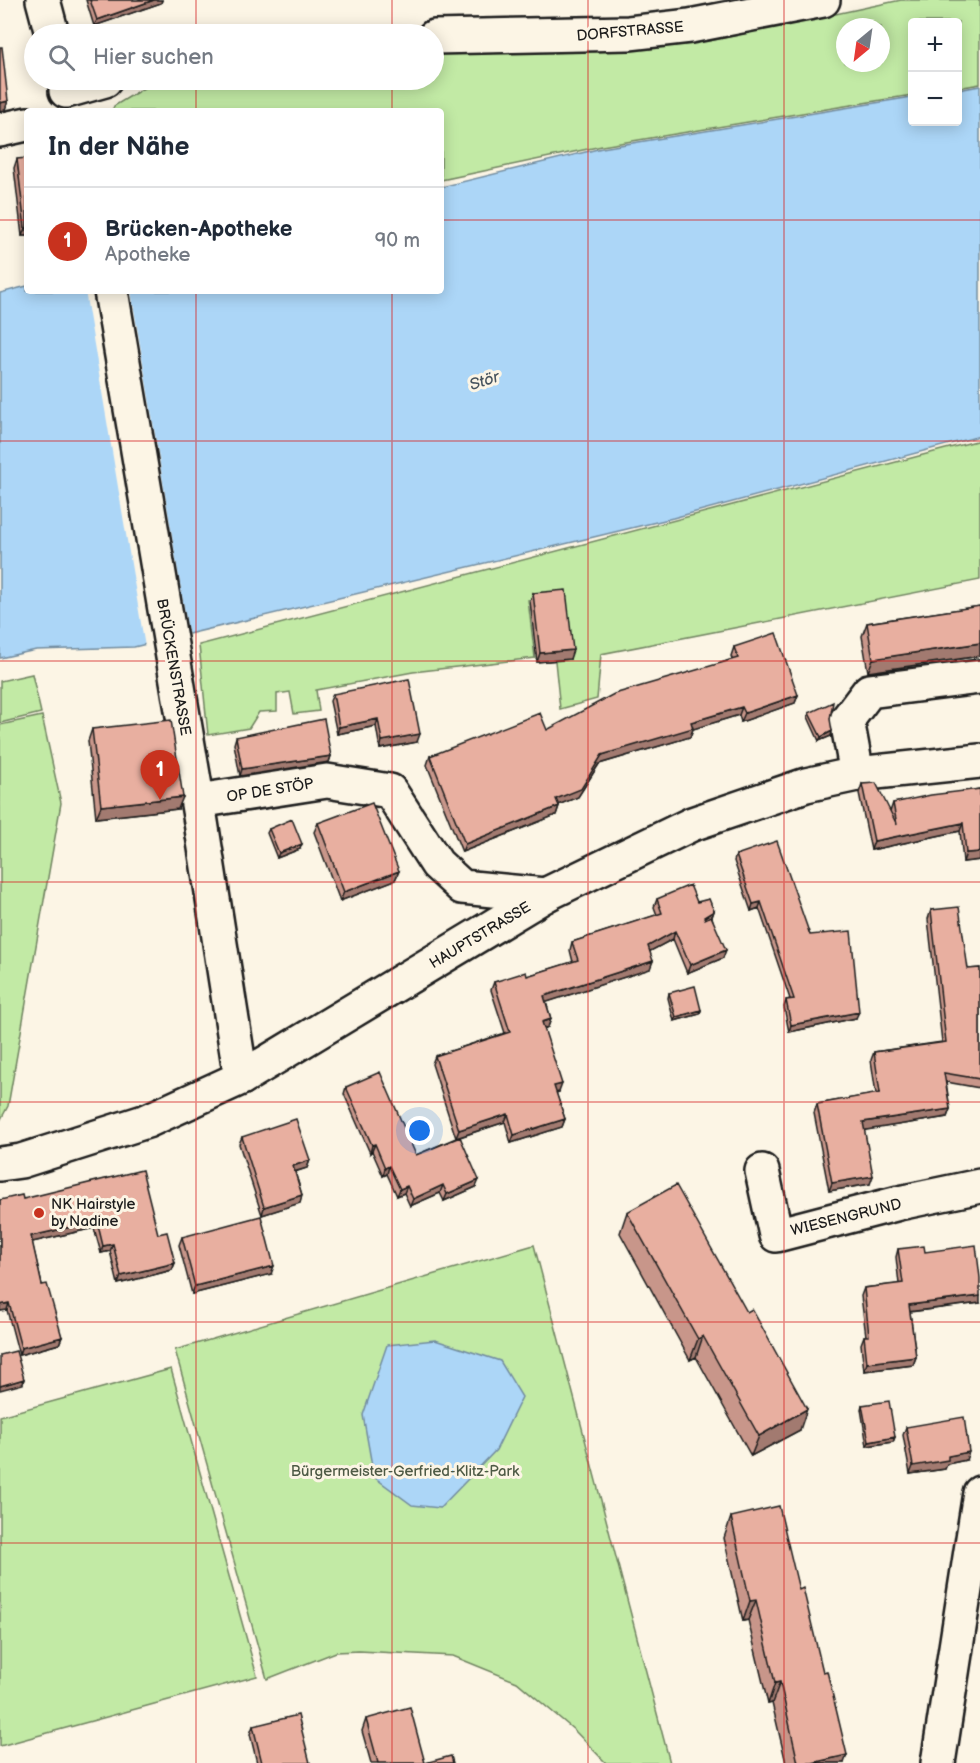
<!DOCTYPE html>
<html lang="de">
<head>
<meta charset="utf-8">
<style>
  body { margin:0; font-family:"Balsamiq Sans",sans-serif; background:#f2f2f3; color:#1f2937 }
  .controls { position:absolute; right:18px; top:18px; display:grid; overflow:hidden; border-radius:6px; box-shadow:0 3px 15px #0003 }
  .controls button { width:54px; height:54px; display:grid; place-items:center; padding:0; border:0; border-bottom:2px solid #e0e1e3; background:#fff; color:#1f2937; font:30px sans-serif }
  .compass { position:absolute; left:836px; top:18px; width:54px; height:54px; border-radius:50%; background:#fff; box-shadow:0 3px 15px #0003; rotate:209deg }
  .you { position:absolute; left:420px; top:1131px; width:21px; height:21px; margin:-15px; border:4px solid #fff; border-radius:50%; background:#1a73e8; box-shadow:0 0 0 9px #1a73e833 }
  .badge { display:grid; place-items:center; width:39px; height:39px; border-radius:50%; background:#c8321e; color:#fff; font-size:20px; font-weight:700 }
  .pin { position:absolute; translate:-50% -50px; filter:drop-shadow(0 2px 3px #0008) }
  .pin::after { content:''; position:absolute; top:32px; width:21px; height:18px; background:inherit; clip-path:polygon(0 0,100% 0,50% 100%) }
  .list { margin:0; padding:0; list-style:none }
  h2 { display:flex; justify-content:space-between; align-items:center; height:78px; margin:0; padding:0 24px; font-size:26px }
  h2 small { font-size:20px; font-weight:400; color:#747a83 }
  .list li { display:grid; grid-template-columns:39px 1fr auto; gap:18px; align-items:center; box-sizing:border-box; height:108px; padding:0 24px; border-top:2px solid #e0e1e3 }
  .list b { display:block; font-size:22px; white-space:nowrap }
  .list p { margin:0; font-size:20px; white-space:nowrap; color:#747a83 }
  .list em { font-size:20px; font-style:normal; color:#747a83 }
  .icon { flex:none; width:33px; height:33px; fill:none; stroke:currentColor; stroke-width:2; stroke-linecap:round; stroke-linejoin:round }
  .map { position:relative; flex:none; width:980px; height:1763px; overflow:hidden }
  .search { position:absolute; background:#fff; box-shadow:0 3px 15px #0003; left:24px; top:24px; width:420px; height:66px; display:flex; align-items:center; gap:15px; box-sizing:border-box; padding:0 21px; border-radius:33px; color:#747a83; font-size:22px }
  .panel { position:absolute; background:#fff; box-shadow:0 3px 15px #0003; left:24px; top:108px; width:420px; height:186px; border-radius:6px }
  .map>svg:first-child { display:block }
  .green { fill:#c2eaa5; stroke:#6f8360; stroke-width:1.5; fill-rule:evenodd }
  .water { fill:#acd6f7; stroke:#728c9f; stroke-width:1.5 }
  .pier { fill:#fcf5e5 }
  .lines { fill:none; stroke-linecap:round; stroke-linejoin:round }
  .minor-casing { stroke:#1c1c1c; stroke-width:38 }
  .major-casing { stroke:#1c1c1c; stroke-width:38 }
  .minor { stroke:#fcf5e5; stroke-width:33 }
  .major { stroke:#fcf5e5; stroke-width:33 }
  .wall { fill:#c8968a; stroke:#1c1c1c; stroke-width:1.5 }
  .shaded-wall { fill:#a27a70; stroke:#1c1c1c; stroke-width:1.5 }
  .building { fill:#e8afa0; stroke:#1c1c1c; stroke-width:1.5 }
  .grid { fill:none; stroke:#d62828; stroke-width:1.5; stroke-opacity:0.55 }
  .poi-dot { fill:#c8321e; stroke:#fcf5e5; stroke-width:2 }
  .labels { text-anchor:middle; stroke-width:6; stroke-linejoin:round; paint-order:stroke }
  .street-label { font-size:15px; fill:#1c1c1c; stroke:#fcf5e5 }
  .poi-label { font-size:15px; fill:#1c1c1c; stroke:#fcf5e5; text-anchor:start }
  .park-label { font-size:15px; fill:#4e5a45; stroke:#fcf5e5 }
  .water-label { font-size:16px; font-style:italic; fill:#47545e; stroke:#fcf5e5 }
</style>
</head>
<body>
<div class="map">
<svg width="980" height="1763" viewBox="0 0 980 1763">
  <rect width="100%" height="100%" fill="#fcf5e5"/>
  <filter id="ink" filterUnits="userSpaceOnUse"><feTurbulence type="fractalNoise" baseFrequency=".0167" numOctaves="2"/><feDisplacementMap in="SourceGraphic" scale="12" xChannelSelector="R" yChannelSelector="G"/><feConvolveMatrix kernelMatrix="1 2 1 2 8 2 1 2 1" color-interpolation-filters="sRGB"/></filter>
  <g filter="url(#ink)">
    <path class="green" d="M 901,0 L 980,0 L 980,84 L 958,88 L 958,22 L 912,22 L 912,95 L 602,146 L 441,180 L 441,111 L 112,111 L 114,106 L 157,80 L 434,80 L 434,52 L 618,50 L 714,40 ZM 845,27 L 881,27 L 881,63 L 845,63 Z
      M 980,440 L 980,580 L 601,654 L 597,699 L 560,709 L 555,661 L 570,659 L 564,597 L 528,600 L 535,658 L 413,672 L 316,690 L 319,711 L 294,714 L 290,692 L 277,694 L 277,711 L 259,712 L 249,728 L 208,735 L 199,645 Z
      M 32,674 L 41,713 L 0,723 L 0,681 Z
      M 42,716 L 61,803 L 8,1106 L 0,1121 L 0,725 Z
      M 534,1245 L 670,1763 L 606,1763 L 574,1730 L 517,1682 L 453,1656 L 359,1651 L 336,1652 L 267,1679 L 175,1350 Z
      M 171,1369 L 257,1676 L 0,1746 L 0,1416 Z"/>
    <path class="water" d="M 980,86 L 980,436 L 673,518 L 134,647 L 36,650 L 0,658 L 0,293 L 27,286 L 27,291 L 441,291 L 441,187 L 602,148 L 912,97 L 912,122 L 958,122 L 958,90 Z
      M 435,1340 L 500,1361 L 522,1397 L 496,1450 L 440,1508 L 412,1505 L 374,1477 L 363,1415 L 387,1345 Z"/>
    <path class="pier" d="M 85,291 L 131,291 L 189,637 L 145,647 Z"/>
    <g class="lines">
      <g class="minor-casing">
        <path id="minor" d="M 43,0 L 52,34
          M 434,37 L 629,33 L 690,26 L 823,0
          M 66,91 L 105,80
          M 0,130 L 27,124
          M 111,291 L 201,822 L 241,1078
          M 857,774 L 847,720 L 869,691 L 980,677
          M 198,801 L 327,781 L 390,791 L 437,864 L 462,887 L 545,895
          M 762,1171 L 776,1235 L 899,1203 L 980,1186
          M 938,1763 L 980,1493"/>
      </g>
      <g class="major-casing">
        <path id="major" d="M 0,1164 L 21,1161 L 147,1121 L 241,1078 L 545,895 L 692,824 L 806,785 L 857,774 L 980,761"/>
      </g>
      <use href="#minor" class="minor"/>
      <use href="#major" class="major"/>
    </g>
    <path class="wall" d="M 86,0 L 162,0 L 161,3 L 94,26 Z
      M 17,159 L 27,236 L 22,236 L 14,168 Z
      M 533,593 L 570,659 L 537,662 L 530,601 Z
      M 980,606 L 980,656 L 868,672 L 862,636 L 867,623 Z
      M 734,647 L 798,695 L 795,703 L 741,722 L 739,715 L 693,729 L 690,737 L 599,764 L 578,797 L 558,805 L 559,806 L 556,815 L 462,852 L 427,765 L 430,756 L 547,730 L 732,659 L 731,656 Z
      M 333,694 L 417,742 L 380,749 L 376,726 L 337,734 L 330,701 Z
      M 809,713 L 831,736 L 819,741 L 808,717 Z
      M 92,729 L 178,809 L 96,818 L 88,741 Z
      M 236,737 L 331,756 L 329,762 L 240,776 L 234,744 Z
      M 862,784 L 890,812 L 893,803 L 980,789 L 980,860 L 963,862 L 960,831 L 871,850 L 859,793 Z
      M 318,823 L 399,871 L 395,880 L 340,901 L 314,832 Z
      M 269,829 L 300,849 L 277,858 L 267,833 Z
      M 736,855 L 810,935 L 856,1018 L 789,1032 L 784,1007 L 786,1000 L 790,999 L 759,908 L 751,911 L 734,861 Z
      M 657,899 L 697,902 L 714,911 L 712,917 L 723,958 L 687,973 L 673,939 L 650,951 L 650,969 L 546,1002 L 551,1019 L 548,1027 L 544,1029 L 559,1092 L 556,1093 L 565,1119 L 562,1127 L 511,1143 L 505,1122 L 460,1137 L 476,1187 L 444,1201 L 440,1193 L 410,1206 L 404,1193 L 397,1196 L 387,1174 L 383,1176 L 372,1151 L 370,1153 L 344,1094 L 346,1087 L 416,1155 L 456,1138 L 432,1064 L 435,1056 L 505,1033 L 491,990 L 494,982 L 527,976 L 573,962 L 570,950 L 572,942 L 657,915 L 654,907 Z
      M 931,910 L 968,969 L 980,968 L 980,1088 L 946,1082 L 950,1109 L 947,1117 L 864,1130 L 870,1184 L 829,1191 L 814,1113 L 817,1104 L 876,1094 L 871,1060 L 874,1052 L 942,1042 L 928,919 Z
      M 669,993 L 701,1010 L 700,1014 L 674,1021 L 668,998 Z
      M 242,1137 L 310,1160 L 307,1168 L 295,1172 L 302,1195 L 300,1203 L 262,1215 L 239,1144 Z
      M 23,1199 L 158,1234 L 175,1263 L 172,1270 L 118,1284 L 110,1251 L 101,1253 L 94,1228 L 32,1242 L 42,1285 L 62,1337 L 59,1344 L 19,1355 L 7,1310 L 0,1311 L 0,1200 Z
      M 627,1212 L 800,1430 L 751,1456 L 696,1357 L 690,1360 L 620,1233 Z
      M 182,1237 L 271,1274 L 192,1294 L 179,1245 Z
      M 898,1249 L 925,1252 L 980,1303 L 910,1312 L 916,1357 L 913,1365 L 864,1371 L 861,1344 L 864,1336 L 866,1336 L 861,1296 L 864,1288 L 899,1284 L 896,1257 Z
      M 862,1405 L 895,1437 L 893,1442 L 867,1446 L 861,1409 Z
      M 906,1427 L 966,1460 L 947,1464 L 945,1469 L 910,1474 L 903,1435 Z
      M 731,1517 L 799,1590 L 844,1763 L 786,1763 L 772,1703 L 768,1704 L 748,1620 L 743,1621 L 724,1538 Z
      M 366,1719 L 425,1763 L 453,1763 L 371,1763 L 362,1731 Z
      M 253,1726 L 310,1763 L 257,1763 L 250,1734 Z"/>
    <path class="shaded-wall" d="M 154,0 L 162,0 L 161,3 L 94,26 L 97,20 Z
      M 8,101 L 5,110 L 0,111 L 0,103 Z
      M 25,228 L 27,228 L 27,236 L 22,236 Z
      M 980,643 L 980,656 L 868,672 L 873,659 Z
      M 573,650 L 570,659 L 537,662 L 540,653 Z
      M 798,695 L 795,703 L 741,722 L 745,713 Z
      M 742,707 L 739,715 L 693,729 L 690,737 L 599,764 L 578,797 L 553,807 L 556,799 L 602,755 L 691,722 Z
      M 378,719 L 376,726 L 337,734 L 339,727 Z
      M 832,731 L 831,736 L 819,741 L 821,737 Z
      M 420,734 L 417,742 L 380,749 L 382,741 Z
      M 331,756 L 329,762 L 240,776 L 242,769 Z
      M 183,797 L 178,809 L 96,818 L 101,806 Z
      M 559,806 L 556,815 L 462,852 L 465,844 Z
      M 963,823 L 960,831 L 871,850 L 874,841 Z
      M 302,844 L 300,849 L 277,858 L 279,853 Z
      M 980,852 L 980,860 L 963,862 L 966,853 Z
      M 399,871 L 395,880 L 340,901 L 344,892 Z
      M 761,902 L 759,908 L 751,911 L 753,904 Z
      M 714,911 L 711,919 L 701,925 L 704,917 Z
      M 675,931 L 673,939 L 645,954 L 648,946 Z
      M 726,950 L 723,958 L 687,973 L 690,965 Z
      M 653,961 L 650,969 L 541,1004 L 544,996 Z
      M 701,1010 L 700,1014 L 674,1021 L 676,1017 Z
      M 859,1012 L 856,1018 L 789,1032 L 791,1025 Z
      M 551,1019 L 548,1027 L 539,1030 L 542,1022 Z
      M 562,1084 L 559,1092 L 551,1094 L 554,1086 Z
      M 950,1109 L 947,1117 L 860,1131 L 863,1122 Z
      M 508,1114 L 505,1122 L 456,1138 L 459,1130 Z
      M 565,1119 L 562,1127 L 511,1143 L 514,1135 Z
      M 375,1144 L 372,1151 L 370,1153 L 372,1145 Z
      M 310,1160 L 307,1168 L 290,1173 L 293,1166 Z
      M 389,1166 L 387,1174 L 383,1176 L 385,1168 Z
      M 873,1176 L 870,1184 L 829,1191 L 832,1183 Z
      M 479,1180 L 476,1187 L 444,1201 L 447,1194 Z
      M 443,1185 L 440,1193 L 410,1206 L 413,1199 Z
      M 407,1186 L 404,1193 L 397,1196 L 400,1189 Z
      M 302,1195 L 300,1203 L 262,1215 L 264,1207 Z
      M 97,1221 L 94,1228 L 28,1243 L 31,1236 Z
      M 113,1244 L 110,1251 L 101,1253 L 103,1246 Z
      M 175,1263 L 172,1270 L 118,1284 L 121,1276 Z
      M 274,1266 L 271,1274 L 192,1294 L 195,1286 Z
      M 980,1296 L 980,1303 L 907,1312 L 909,1305 Z
      M 9,1303 L 7,1310 L 0,1311 L 0,1305 Z
      M 703,1336 L 696,1357 L 690,1360 L 698,1339 Z
      M 62,1337 L 59,1344 L 19,1355 L 21,1348 Z
      M 916,1357 L 913,1365 L 864,1371 L 867,1363 Z
      M 24,1379 L 23,1384 L 0,1390 L 0,1386 Z
      M 807,1409 L 800,1430 L 751,1456 L 759,1436 Z
      M 895,1437 L 893,1442 L 867,1446 L 869,1442 Z
      M 969,1452 L 966,1460 L 947,1464 L 945,1469 L 910,1474 L 913,1466 L 948,1456 Z
      M 756,1600 L 748,1620 L 743,1621 L 750,1601 Z
      M 780,1682 L 772,1703 L 768,1704 L 775,1683 Z
      M 847,1755 L 844,1763 L 812,1763 Z"/>
    <path class="building" d="M 90,0 L 154,0 L 97,20 Z
      M 0,47 L 2,47 L 8,101 L 0,103 Z
      M 27,158 L 27,228 L 25,228 L 17,159 Z
      M 566,590 L 573,650 L 540,653 L 533,593 Z
      M 980,606 L 980,643 L 873,659 L 867,623 Z
      M 776,633 L 798,695 L 745,713 L 742,707 L 691,722 L 693,728 L 602,755 L 581,789 L 556,799 L 559,806 L 465,844 L 430,756 L 540,713 L 547,730 L 614,694 L 738,658 L 734,647 Z
      M 409,679 L 420,734 L 382,741 L 378,719 L 339,727 L 333,694 Z
      M 833,702 L 830,719 L 832,731 L 821,737 L 809,713 Z
      M 324,719 L 331,756 L 242,769 L 236,737 Z
      M 171,720 L 183,797 L 101,806 L 92,729 Z
      M 876,783 L 897,825 L 893,803 L 931,795 L 980,789 L 980,852 L 966,853 L 963,823 L 874,841 L 862,784 Z
      M 372,803 L 399,871 L 344,892 L 318,823 Z
      M 292,819 L 302,844 L 279,853 L 269,829 Z
      M 777,841 L 810,935 L 851,931 L 859,1012 L 791,1025 L 786,1000 L 794,999 L 761,902 L 753,904 L 736,855 Z
      M 690,885 L 697,902 L 709,899 L 714,911 L 704,917 L 705,919 L 711,916 L 726,950 L 690,965 L 675,931 L 648,946 L 653,961 L 544,996 L 551,1019 L 542,1022 L 562,1084 L 554,1086 L 565,1119 L 514,1135 L 508,1114 L 459,1130 L 435,1056 L 510,1032 L 494,982 L 526,972 L 527,976 L 578,960 L 572,942 L 662,913 L 657,899 Z
      M 959,907 L 968,969 L 980,968 L 980,1079 L 944,1073 L 950,1109 L 863,1122 L 873,1176 L 832,1183 L 817,1104 L 880,1093 L 874,1052 L 946,1042 L 931,910 Z
      M 695,986 L 701,1010 L 676,1017 L 669,993 Z
      M 380,1072 L 416,1155 L 460,1137 L 479,1180 L 447,1194 L 443,1185 L 413,1199 L 407,1186 L 400,1189 L 389,1166 L 385,1168 L 375,1144 L 372,1145 L 346,1087 Z
      M 296,1119 L 310,1160 L 293,1166 L 302,1195 L 264,1207 L 242,1137 Z
      M 142,1170 L 158,1234 L 167,1232 L 175,1263 L 121,1276 L 113,1244 L 103,1246 L 97,1221 L 31,1236 L 42,1285 L 47,1284 L 62,1337 L 21,1348 L 9,1303 L 0,1305 L 0,1200 L 22,1195 L 23,1199 Z
      M 676,1185 L 747,1312 L 752,1309 L 807,1409 L 759,1436 L 703,1336 L 698,1339 L 627,1212 Z
      M 261,1216 L 274,1266 L 195,1286 L 182,1237 Z
      M 976,1245 L 980,1278 L 980,1296 L 909,1305 L 916,1357 L 867,1363 L 864,1336 L 869,1336 L 864,1288 L 903,1283 L 898,1249 L 924,1246 L 925,1252 Z
      M 16,1351 L 24,1379 L 0,1386 L 0,1355 Z
      M 889,1401 L 895,1437 L 869,1442 L 862,1405 Z
      M 964,1417 L 969,1452 L 948,1456 L 948,1460 L 913,1466 L 906,1427 Z
      M 779,1506 L 799,1590 L 803,1588 L 823,1672 L 827,1671 L 847,1755 L 812,1763 L 798,1763 L 780,1682 L 775,1683 L 756,1600 L 750,1601 L 731,1517 Z
      M 410,1707 L 425,1763 L 451,1756 L 453,1763 L 378,1763 L 366,1719 Z
      M 298,1715 L 310,1763 L 262,1763 L 253,1726 Z"/>
  </g>
  <path class="grid" d="M 196,0 L 196,34M 392,0 L 392,34M 588,0 L 588,1763M 784,0 L 784,1763M 196,80 L 196,111M 392,80 L 392,111M 0,220 L 27,220M 441,220 L 980,220M 196,291 L 196,1763M 392,291 L 392,1763M 0,441 L 980,441M 0,661 L 980,661M 0,882 L 980,882M 0,1102 L 980,1102M 0,1322 L 980,1322M 0,1543 L 980,1543"/>
  <circle class="poi-dot" cx="39" cy="1213" r="6"/>
  <g class="labels">
    <g class="street-label">
      <text transform="translate(630 31) rotate(-5)" y="5">DORFSTRASSE</text>
      <text transform="translate(174 667) rotate(80)" y="5">BRÜCKENSTRASSE</text>
      <text transform="translate(270 790) rotate(-9)" y="5">OP DE STÖP</text>
      <text transform="translate(480 935) rotate(-31)" y="5">HAUPTSTRASSE</text>
      <text transform="translate(846 1217) rotate(-14)" y="5">WIESENGRUND</text>
    </g>
    <g class="poi-label">
      <text x="51" y="1209">NK Hairstyle<tspan x="51" dy="17">by Nadine</tspan></text>
    </g>
    <g class="park-label">
      <text x="405" y="1476">Bürgermeister-Gerfried-Klitz-Park</text>
    </g>
    <g class="water-label">
      <text transform="translate(484 380) rotate(-18)" y="6">Stör</text>
    </g>
  </g>
</svg>
<div class="controls">
<button>+</button>
<button>−</button>
</div>
<svg class="compass" viewBox="-18 -18 36 36"><path d="M0-13l5 13h-10z" fill="#e53935"/><path d="M0 13l5-13h-10z" fill="#747a83"/></svg>
<div class="you"></div>
<div class="pin badge" style="left:160px;top:800px">1</div>
<div class="search"><svg class="icon" aria-label="search" viewBox="0 0 24 24"><circle cx="10" cy="10" r="6"/><path d="M15 15l6 6"/></svg>Hier suchen</div>
<section class="panel">
<h2>In der Nähe<small></small></h2>
<ul class="list">
<li><span class="badge">1</span><div><b>Brücken-Apotheke</b><p>Apotheke</p></div><em>90 m</em></li>
</ul>
</section>
</div>
</body>
</html>
